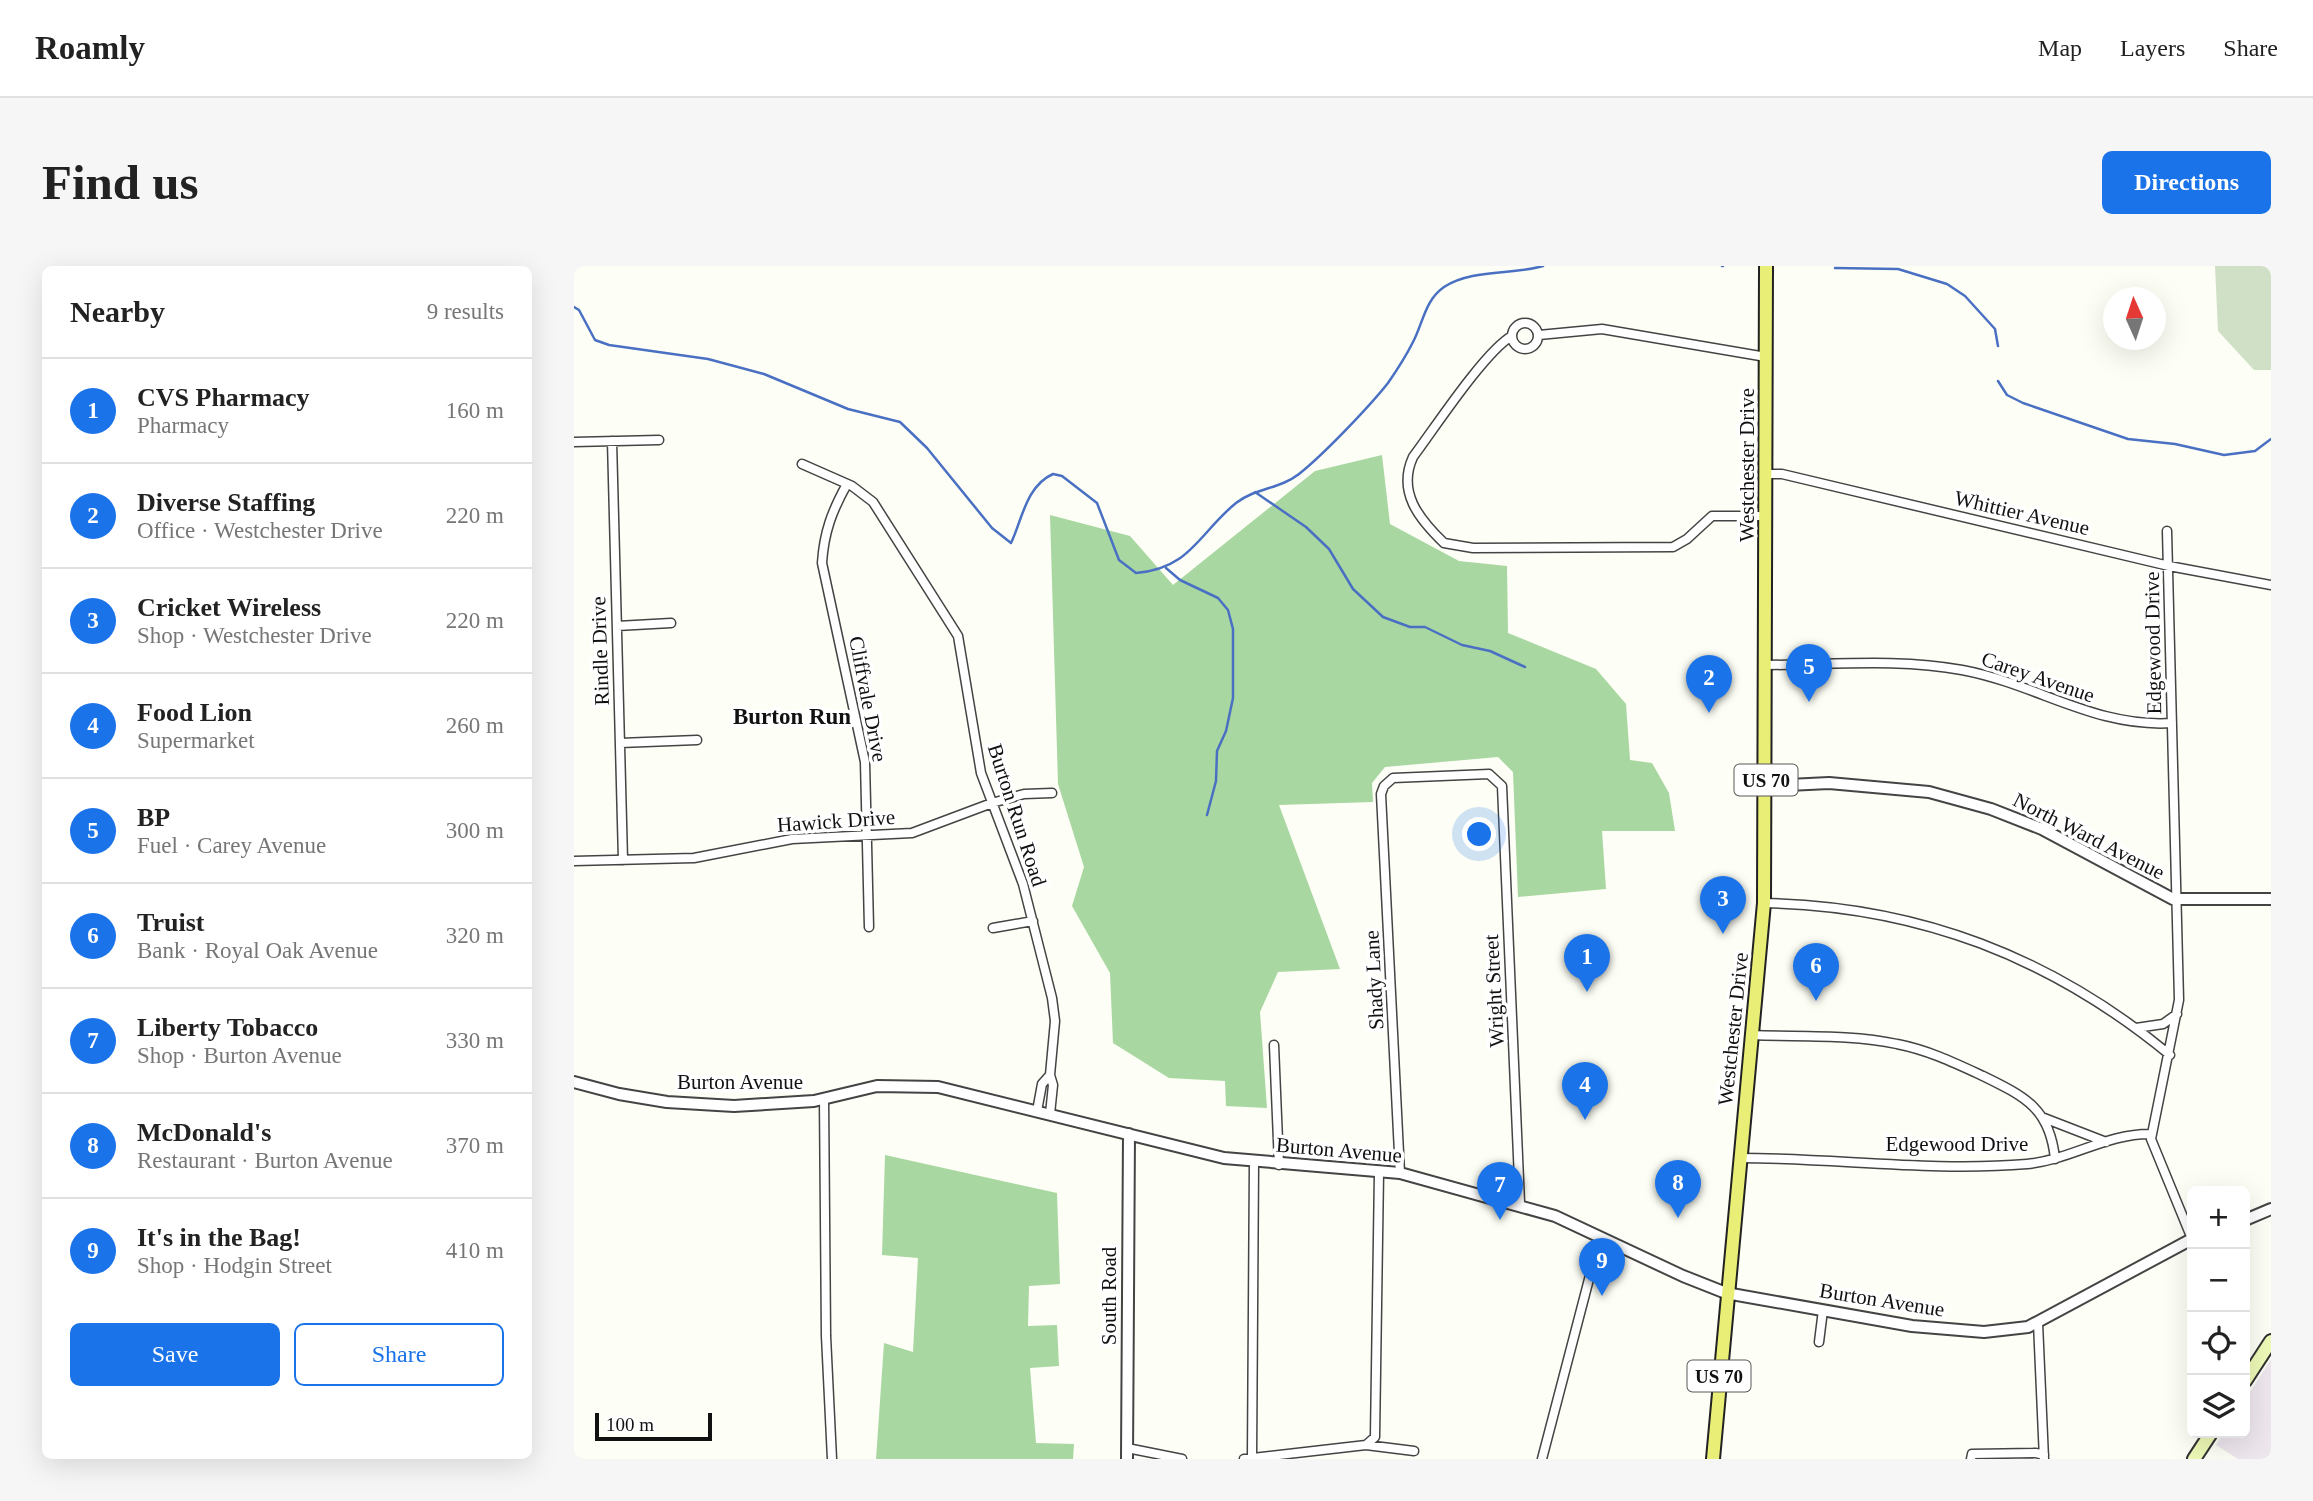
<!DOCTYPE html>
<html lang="en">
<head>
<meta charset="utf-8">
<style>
  body { margin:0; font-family:Georgia,serif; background:#f6f6f6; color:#222 }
  .controls { position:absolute; right:21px; bottom:21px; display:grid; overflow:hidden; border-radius:10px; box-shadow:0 7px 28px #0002 }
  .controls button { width:63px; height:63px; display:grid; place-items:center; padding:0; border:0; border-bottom:2px solid #e0e0e0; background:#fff; color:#222; font:35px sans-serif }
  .compass { position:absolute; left:1529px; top:21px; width:63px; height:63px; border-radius:50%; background:#fff; box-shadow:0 7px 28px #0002; rotate:357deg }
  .scale { position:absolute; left:21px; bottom:18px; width:117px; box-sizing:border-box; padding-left:7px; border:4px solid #111; border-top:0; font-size:19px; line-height:24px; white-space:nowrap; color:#111; -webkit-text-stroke:5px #fff; paint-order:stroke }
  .you { position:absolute; left:906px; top:569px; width:24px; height:24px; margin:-18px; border:5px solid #fff; border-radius:50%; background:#1a73e8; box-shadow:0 0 0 10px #1a73e833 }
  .badge { display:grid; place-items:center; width:46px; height:46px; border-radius:50%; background:#1a73e8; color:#fff; font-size:23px; font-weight:700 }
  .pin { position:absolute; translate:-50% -58px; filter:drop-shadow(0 2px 4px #0008) }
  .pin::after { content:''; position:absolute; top:37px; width:24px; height:21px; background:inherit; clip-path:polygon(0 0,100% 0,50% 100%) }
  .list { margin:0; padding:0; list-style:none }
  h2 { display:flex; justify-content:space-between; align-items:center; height:91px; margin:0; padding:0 28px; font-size:30px }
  h2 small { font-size:23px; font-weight:400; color:#767676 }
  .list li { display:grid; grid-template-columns:46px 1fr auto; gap:21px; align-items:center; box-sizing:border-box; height:105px; padding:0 28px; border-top:2px solid #e0e0e0 }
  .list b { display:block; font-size:26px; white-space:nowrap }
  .list p { margin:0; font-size:23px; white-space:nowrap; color:#767676 }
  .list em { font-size:23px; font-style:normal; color:#767676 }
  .actions { display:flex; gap:14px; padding:21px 28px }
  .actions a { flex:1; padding:16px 0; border:2px solid #1a73e8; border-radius:10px; text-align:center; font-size:24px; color:#1a73e8 }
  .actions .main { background:#1a73e8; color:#fff }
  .icon { flex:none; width:38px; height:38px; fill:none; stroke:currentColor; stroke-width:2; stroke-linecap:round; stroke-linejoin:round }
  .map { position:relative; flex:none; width:1697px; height:1193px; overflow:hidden; border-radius:10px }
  header { display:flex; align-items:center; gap:42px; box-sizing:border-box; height:98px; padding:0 35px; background:#fff; border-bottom:2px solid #e0e0e0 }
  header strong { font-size:33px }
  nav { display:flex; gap:38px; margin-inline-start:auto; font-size:24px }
  .intro { display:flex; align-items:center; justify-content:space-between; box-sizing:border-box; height:168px; padding:0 42px }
  h1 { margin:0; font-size:49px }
  .button { padding:18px 32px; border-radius:10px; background:#1a73e8; color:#fff; font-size:24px; font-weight:700 }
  main { display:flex; gap:42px; padding:0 42px }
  aside { flex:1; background:#fff; border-radius:10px; box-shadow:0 7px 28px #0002 }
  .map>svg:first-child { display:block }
  .industrial { fill:#eee6ed }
  .forest { fill:#a9d7a1 }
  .cemetery { fill:#d0e0c6 }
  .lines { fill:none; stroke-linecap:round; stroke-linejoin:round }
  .stream { stroke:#4a70c3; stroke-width:2.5 }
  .minor-casing { stroke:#444; stroke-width:11 }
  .tertiary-casing { stroke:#444; stroke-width:14 }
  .secondary-casing { stroke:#333; stroke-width:16 }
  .primary-casing { stroke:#222; stroke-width:16 }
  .minor { stroke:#fff; stroke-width:8 }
  .tertiary { stroke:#fff; stroke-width:10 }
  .secondary { stroke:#edf9b6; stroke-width:12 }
  .primary { stroke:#e8ee76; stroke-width:12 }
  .labels { text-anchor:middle; stroke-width:7; stroke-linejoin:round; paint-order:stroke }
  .shield { fill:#fff; stroke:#585858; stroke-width:2 }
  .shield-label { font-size:19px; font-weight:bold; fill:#111 }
  .street-label { font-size:21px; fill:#111; stroke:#fff }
  .neighbourhood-label { font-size:23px; font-weight:bold; fill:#111; stroke:#fff }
</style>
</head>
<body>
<header>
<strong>Roamly</strong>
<nav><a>Map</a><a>Layers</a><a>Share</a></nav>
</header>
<div class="intro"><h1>Find us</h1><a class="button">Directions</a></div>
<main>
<aside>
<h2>Nearby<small>9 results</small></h2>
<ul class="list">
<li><span class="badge">1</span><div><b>CVS Pharmacy</b><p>Pharmacy</p></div><em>160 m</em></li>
<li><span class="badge">2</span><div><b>Diverse Staffing</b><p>Office · Westchester Drive</p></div><em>220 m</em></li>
<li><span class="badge">3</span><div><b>Cricket Wireless</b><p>Shop · Westchester Drive</p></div><em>220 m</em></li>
<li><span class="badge">4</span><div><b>Food Lion</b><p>Supermarket</p></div><em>260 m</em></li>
<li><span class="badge">5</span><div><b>BP</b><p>Fuel · Carey Avenue</p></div><em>300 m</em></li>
<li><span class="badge">6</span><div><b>Truist</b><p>Bank · Royal Oak Avenue</p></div><em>320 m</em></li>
<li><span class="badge">7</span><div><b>Liberty Tobacco</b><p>Shop · Burton Avenue</p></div><em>330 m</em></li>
<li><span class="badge">8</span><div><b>McDonald's</b><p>Restaurant · Burton Avenue</p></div><em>370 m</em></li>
<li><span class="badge">9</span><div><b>It's in the Bag!</b><p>Shop · Hodgin Street</p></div><em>410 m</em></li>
</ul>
<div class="actions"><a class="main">Save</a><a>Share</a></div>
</aside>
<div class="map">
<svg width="1697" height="1193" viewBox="0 0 1697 1193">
  <rect width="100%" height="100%" fill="#fdfef5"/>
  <path class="industrial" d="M 1697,1093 L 1697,1193 L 1664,1193 L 1642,1179 L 1649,1167 L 1671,1167 L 1671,1134 Z"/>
  <path class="forest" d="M 808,189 L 816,258 L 885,295 L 933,300 L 934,367 L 1022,403 L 1052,438 L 1056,494 L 1078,497 L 1095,527 L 1101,565 L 1028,565 L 1032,623 L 944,631 L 939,506 L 924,491 L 811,501 L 798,517 L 799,536 L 705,539 L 766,703 L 704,706 L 686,746 L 693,842 L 652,840 L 651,815 L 595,812 L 539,777 L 536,707 L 498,640 L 510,601 L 484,518 L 476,249 L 556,270 L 599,319 L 741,205 Z
    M 311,889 L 483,927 L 486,1018 L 455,1020 L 454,1060 L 483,1059 L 485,1100 L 456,1102 L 462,1177 L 500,1178 L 499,1193 L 302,1193 L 310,1077 L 339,1086 L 344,992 L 308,989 Z"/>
  <path class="cemetery" d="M 1641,0 L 1697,0 L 1697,104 L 1680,104 L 1644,65 Z"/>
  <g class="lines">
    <path class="stream" d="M 1148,0 L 1149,0
      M 1261,2 L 1324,3 L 1373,18 L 1391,30 L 1421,63 L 1424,80
      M 0,41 L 5,44 L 21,74 L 35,79 L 134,93 L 190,108 L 274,143 L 326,156 L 353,182 L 418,262 L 437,277 C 448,254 452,220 479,208 L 488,210 L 523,237 L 545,294 L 562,307 C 616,303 625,267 662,237 C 681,222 706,223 725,208 C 749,189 795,141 814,117 C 823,104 832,90 839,76 C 849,57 851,34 870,21 C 898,3 938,9 969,0
      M 1424,115 L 1433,129 L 1449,137 L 1554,173 L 1601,178 L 1650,189 L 1681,185 L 1697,173
      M 681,226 L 732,261 L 755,283 L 779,323 L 809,351 L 836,361 L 851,361 L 888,379 L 916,385 L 951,401
      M 592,302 L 606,314 L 644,332 L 654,344 L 659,363 L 659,432 L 652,465 L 643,485 L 642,515 L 633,549"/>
    <g class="minor-casing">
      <path id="minor" d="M938 70a13 13 0 1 1 26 0a13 13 0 1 1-26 0Z
        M 965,69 L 1028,63 L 1192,91
        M 938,70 C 911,85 860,163 839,191 C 823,226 845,253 870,277 L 899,282 L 1099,281 L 1113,273 L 1138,250 L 1192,250
        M 38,175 L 49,594
        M 0,176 L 85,174
        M 228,198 L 278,220 L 299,236 L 384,370 L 407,507 L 449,618 L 478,732 L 481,755 L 476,809 L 479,819 L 476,848
        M 1192,208 L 1208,208 L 1595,300 L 1697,319
        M 273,218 C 258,245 250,266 248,297 L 291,496 L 295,661
        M 1593,265 L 1605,734 L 1577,873 L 1618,973
        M 43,360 L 97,357
        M 1191,399 C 1256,399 1325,392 1388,404 C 1463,418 1521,462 1598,457
        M 46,477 L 123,474
        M 0,595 L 120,592 L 218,573 L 338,567 L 418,537 L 450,528 L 478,527
        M 1190,637 C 1345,640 1477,691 1596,789
        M 419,662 L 459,655
        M 1562,762 L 1589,758 L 1603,748
        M 1178,769 C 1225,771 1277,768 1323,778 C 1354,784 1381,797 1409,810 C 1452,831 1476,843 1481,893
        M 700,779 L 705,899
        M 250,832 L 252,1070 L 258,1193
        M 463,845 L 468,818 L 476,809
        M 1470,852 L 1532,876
        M 1165,892 C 1261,892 1358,906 1453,898 C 1496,894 1534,867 1577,868
        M 826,907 L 807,528 L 810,520 L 819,512 L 915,508 L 928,520 L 946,937
        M 1464,1057 L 1470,1193
        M 1245,1076 L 1249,1044
        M 792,1179 L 801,1171 L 805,906
        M 553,1182 L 608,1193
        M 678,1192 L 680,896
        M 670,1193 L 792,1179 L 840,1185
        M 968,1193 L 1026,971
        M 1397,1193 L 1398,1188 L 1462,1187 L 1470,1189"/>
    </g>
    <g class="tertiary-casing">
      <path id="tertiary" d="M 1192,520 L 1255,517 L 1355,526 L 1417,543 L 1468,563 L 1599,633 L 1697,633
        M 0,816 L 45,828 L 93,836 L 160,840 L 240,835 L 303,820 L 364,821 L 650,892 L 826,907 L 981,950 L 1109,1010 L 1152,1027 L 1338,1060 L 1410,1066 L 1454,1061 L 1618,973
        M 1671,954 L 1697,943
        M 553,1193 L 555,868"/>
    </g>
    <g class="secondary-casing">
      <path id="secondary" d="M 1671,1115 L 1697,1075
        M 1620,1193 L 1637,1167"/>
    </g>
    <g class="primary-casing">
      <path id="primary" d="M 1139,1193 L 1190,637 L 1192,0"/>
    </g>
    <use href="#minor" class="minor"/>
    <use href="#tertiary" class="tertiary"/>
    <use href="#secondary" class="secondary"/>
    <use href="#primary" class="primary"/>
  </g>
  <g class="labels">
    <g class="shield">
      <rect x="1160.5" y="498.5" width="63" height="31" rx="5"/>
      <rect x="1113.5" y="1094.5" width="63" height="31" rx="5"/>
    </g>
    <g class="shield-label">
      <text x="1192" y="521">US 70</text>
      <text x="1145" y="1117">US 70</text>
    </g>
    <g class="street-label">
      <text transform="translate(1173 199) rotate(-90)" y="7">Westchester Drive</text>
      <text transform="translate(1448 247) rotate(13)" y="7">Whittier Avenue</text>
      <text transform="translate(1579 377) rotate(-91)" y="7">Edgewood Drive</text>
      <text transform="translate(26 385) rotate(-92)" y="7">Rindle Drive</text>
      <text transform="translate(1464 411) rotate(19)" y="7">Carey Avenue</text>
      <text transform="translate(294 433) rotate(79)" y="7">Cliffvale Drive</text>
      <text transform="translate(443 549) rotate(72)" y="7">Burton Run Road</text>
      <text transform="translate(262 555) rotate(-4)" y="7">Hawick Drive</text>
      <text transform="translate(1515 570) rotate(27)" y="7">North Ward Avenue</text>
      <text transform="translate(800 714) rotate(-93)" y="7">Shady Lane</text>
      <text transform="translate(920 725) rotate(-93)" y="7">Wright Street</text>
      <text transform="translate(1159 763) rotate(-84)" y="7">Westchester Drive</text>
      <text x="166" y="823">Burton Avenue</text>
      <text x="1383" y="885">Edgewood Drive</text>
      <text transform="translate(765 884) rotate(5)" y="7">Burton Avenue</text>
      <text transform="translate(535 1030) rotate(-90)" y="7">South Road</text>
      <text transform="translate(1308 1034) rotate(9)" y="7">Burton Avenue</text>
    </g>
    <g class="neighbourhood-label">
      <text x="218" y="458">Burton Run</text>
    </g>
  </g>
</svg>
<div class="controls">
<button>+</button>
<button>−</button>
<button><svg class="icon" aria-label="locate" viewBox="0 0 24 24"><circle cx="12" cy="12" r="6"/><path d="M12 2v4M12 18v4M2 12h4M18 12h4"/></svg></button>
<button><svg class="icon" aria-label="layers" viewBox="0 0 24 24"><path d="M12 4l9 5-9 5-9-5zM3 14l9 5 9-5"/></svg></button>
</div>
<svg class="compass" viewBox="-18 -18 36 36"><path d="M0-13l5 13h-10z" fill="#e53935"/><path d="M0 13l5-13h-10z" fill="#767676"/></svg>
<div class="scale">100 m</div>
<div class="you"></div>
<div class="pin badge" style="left:1013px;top:726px">1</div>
<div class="pin badge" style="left:1135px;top:447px">2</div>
<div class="pin badge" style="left:1149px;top:668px">3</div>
<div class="pin badge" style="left:1011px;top:854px">4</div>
<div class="pin badge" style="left:1235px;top:436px">5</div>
<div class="pin badge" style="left:1242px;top:735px">6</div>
<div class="pin badge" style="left:926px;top:954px">7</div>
<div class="pin badge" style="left:1104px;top:952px">8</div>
<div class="pin badge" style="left:1028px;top:1030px">9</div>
</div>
</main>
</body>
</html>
